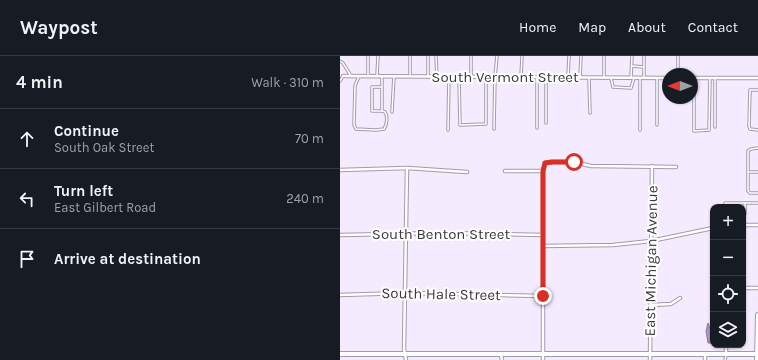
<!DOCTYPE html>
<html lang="en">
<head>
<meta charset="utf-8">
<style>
  body { margin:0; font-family:Karla,sans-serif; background:#20242c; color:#f1f3f6 }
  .controls { position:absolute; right:12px; bottom:12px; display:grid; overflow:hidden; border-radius:8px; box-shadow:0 1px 3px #0004 }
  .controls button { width:36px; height:36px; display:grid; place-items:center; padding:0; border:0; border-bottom:1px solid #363941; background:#171b24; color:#f1f3f6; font:20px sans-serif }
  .compass { position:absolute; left:322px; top:12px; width:36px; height:36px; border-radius:50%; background:#171b24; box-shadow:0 1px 3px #0004; rotate:270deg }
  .stop { position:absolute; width:12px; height:12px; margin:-9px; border:3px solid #d93025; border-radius:50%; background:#fff }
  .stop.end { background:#d93025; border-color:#fff; box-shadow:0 1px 4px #0008 }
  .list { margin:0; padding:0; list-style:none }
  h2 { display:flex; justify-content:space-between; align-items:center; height:52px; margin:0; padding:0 16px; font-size:17px }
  h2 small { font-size:13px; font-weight:400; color:#9ea1a6 }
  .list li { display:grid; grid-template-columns:26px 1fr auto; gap:12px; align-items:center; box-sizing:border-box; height:60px; padding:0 16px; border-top:1px solid #363941 }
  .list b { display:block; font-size:15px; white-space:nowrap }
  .list p { margin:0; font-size:13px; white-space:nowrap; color:#9ea1a6 }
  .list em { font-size:13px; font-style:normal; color:#9ea1a6 }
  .icon { flex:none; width:22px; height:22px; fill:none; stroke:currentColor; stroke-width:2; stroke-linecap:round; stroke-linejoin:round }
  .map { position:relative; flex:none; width:418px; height:304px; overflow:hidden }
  header { display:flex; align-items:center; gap:24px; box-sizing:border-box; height:56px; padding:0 20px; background:#171b24; border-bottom:1px solid #363941 }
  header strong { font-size:19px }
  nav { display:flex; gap:22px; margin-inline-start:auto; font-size:14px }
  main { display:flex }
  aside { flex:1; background:#171b24 }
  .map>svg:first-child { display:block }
  .water { fill:#b095c7; stroke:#8d799e }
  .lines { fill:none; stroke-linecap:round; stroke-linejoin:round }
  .service-casing { stroke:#a39aac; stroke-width:3.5 }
  .minor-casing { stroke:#a39aac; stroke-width:4.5 }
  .secondary-casing { stroke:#a39aac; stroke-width:6 }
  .service { stroke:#fff; stroke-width:1.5 }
  .minor { stroke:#fff; stroke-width:2.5 }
  .secondary { stroke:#fff; stroke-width:4 }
  .route { stroke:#d93025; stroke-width:5 }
  .labels { text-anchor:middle; stroke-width:4; stroke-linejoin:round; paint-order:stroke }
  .street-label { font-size:15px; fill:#3c383f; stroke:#fff }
</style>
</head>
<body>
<header>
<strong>Waypost</strong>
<nav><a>Home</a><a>Map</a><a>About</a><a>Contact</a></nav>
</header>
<main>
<aside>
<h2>4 min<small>Walk · 310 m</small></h2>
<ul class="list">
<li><svg class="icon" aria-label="ahead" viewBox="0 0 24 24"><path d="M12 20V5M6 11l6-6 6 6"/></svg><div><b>Continue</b><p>South Oak Street</p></div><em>70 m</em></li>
<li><svg class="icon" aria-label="left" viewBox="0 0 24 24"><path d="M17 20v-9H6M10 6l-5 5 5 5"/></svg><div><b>Turn left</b><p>East Gilbert Road</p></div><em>240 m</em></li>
<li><svg class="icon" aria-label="arrive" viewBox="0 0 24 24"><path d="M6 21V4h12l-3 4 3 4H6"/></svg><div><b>Arrive at destination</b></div></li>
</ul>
</aside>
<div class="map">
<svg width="418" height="304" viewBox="0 0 418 304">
  <rect width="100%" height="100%" fill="#f5ebff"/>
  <path class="water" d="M 368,267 L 370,272 L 373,272 L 373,287 L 368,287 L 366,275 Z"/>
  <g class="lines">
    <g class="service-casing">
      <path id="service" d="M 28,0 L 28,20
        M 70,0 L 70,20
        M 88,0 L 88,21
        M 96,0 L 97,21
        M 0,5 L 3,7 L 11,20
        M 292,10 L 304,11
        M 338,18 L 338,0
        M 19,20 L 15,30 L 14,69 L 16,73 L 36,74 L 44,73 C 47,68 48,61 45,56 L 42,55
        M 37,20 L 38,0
        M 42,20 L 42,55 L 32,55 L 32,31 L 42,31
        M 119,21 L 120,69 L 146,68 L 146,21
        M 131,21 L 131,0
        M 181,21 L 182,0
        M 228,22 L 229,0
        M 240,22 L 241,0
        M 249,22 L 250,57
        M 264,22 L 264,0
        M 271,22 L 273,31 L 291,32 L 294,22
        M 291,22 L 292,0
        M 300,22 L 300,74
        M 304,22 L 304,0
        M 317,22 L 317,69
        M 354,22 L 354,75 L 369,74 L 370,22
        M 0,25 L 3,20
        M 418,34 L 410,34 L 409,70 L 410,73 L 418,74
        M 52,56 L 54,20
        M 206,67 L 206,21
        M 375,71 L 375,22
        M 197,72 L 197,21
        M 154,73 L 155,21 L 157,0
        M 108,74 L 109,21
        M 418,92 L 411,93 L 408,95 L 408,135 L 410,137 L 418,137
        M 408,116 L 418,116
        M 385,151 L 385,147 L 418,147
        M 403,158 L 405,158 L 405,147
        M 372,232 L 373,232
        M 385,304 L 386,299"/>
    </g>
    <g class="minor-casing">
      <path id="minor" d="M 3,20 L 328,22
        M 352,22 L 418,22
        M 0,114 L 67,112 L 127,116
        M 165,115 L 203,115 L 205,107 L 212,106 L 233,106 L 251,110 L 336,111
        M 203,115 L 203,304
        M 403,169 L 418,169
        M 0,179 L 102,177 L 203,179
        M 203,190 L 273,189 L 311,185 L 373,172
        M 403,232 L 418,232
        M 0,239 L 65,237 L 203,240
        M 311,249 L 331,248 L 340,242
        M 386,298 L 386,289
        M 161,299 L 162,304
        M 66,304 L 64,293 L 67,112
        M 310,304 L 312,110
        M 365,304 L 365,299"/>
    </g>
    <g class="secondary-casing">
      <path id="secondary" d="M 0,298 L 418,298
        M 417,304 L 418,259"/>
    </g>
    <use href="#service" class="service"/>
    <use href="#minor" class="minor"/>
    <use href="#secondary" class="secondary"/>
  </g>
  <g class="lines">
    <path class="route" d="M 203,240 L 203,115 L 205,107 L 212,106 L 234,106"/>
  </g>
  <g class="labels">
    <g class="street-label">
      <text x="165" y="26">South Vermont Street</text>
      <text x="101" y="183">South Benton Street</text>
      <text transform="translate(311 205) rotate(-89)" y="5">East Michigan Avenue</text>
      <text transform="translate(101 238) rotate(1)" y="5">South Hale Street</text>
    </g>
  </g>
</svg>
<div class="controls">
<button>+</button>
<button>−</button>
<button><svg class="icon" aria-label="locate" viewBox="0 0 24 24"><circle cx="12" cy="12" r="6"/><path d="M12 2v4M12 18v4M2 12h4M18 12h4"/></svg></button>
<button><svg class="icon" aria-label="layers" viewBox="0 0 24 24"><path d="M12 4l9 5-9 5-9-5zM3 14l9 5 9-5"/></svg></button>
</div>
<svg class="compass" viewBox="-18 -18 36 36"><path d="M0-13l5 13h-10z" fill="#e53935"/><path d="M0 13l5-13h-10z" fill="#9ea1a6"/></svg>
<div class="stop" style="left:234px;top:106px"></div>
<div class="stop end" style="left:203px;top:240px"></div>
</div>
</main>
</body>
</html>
